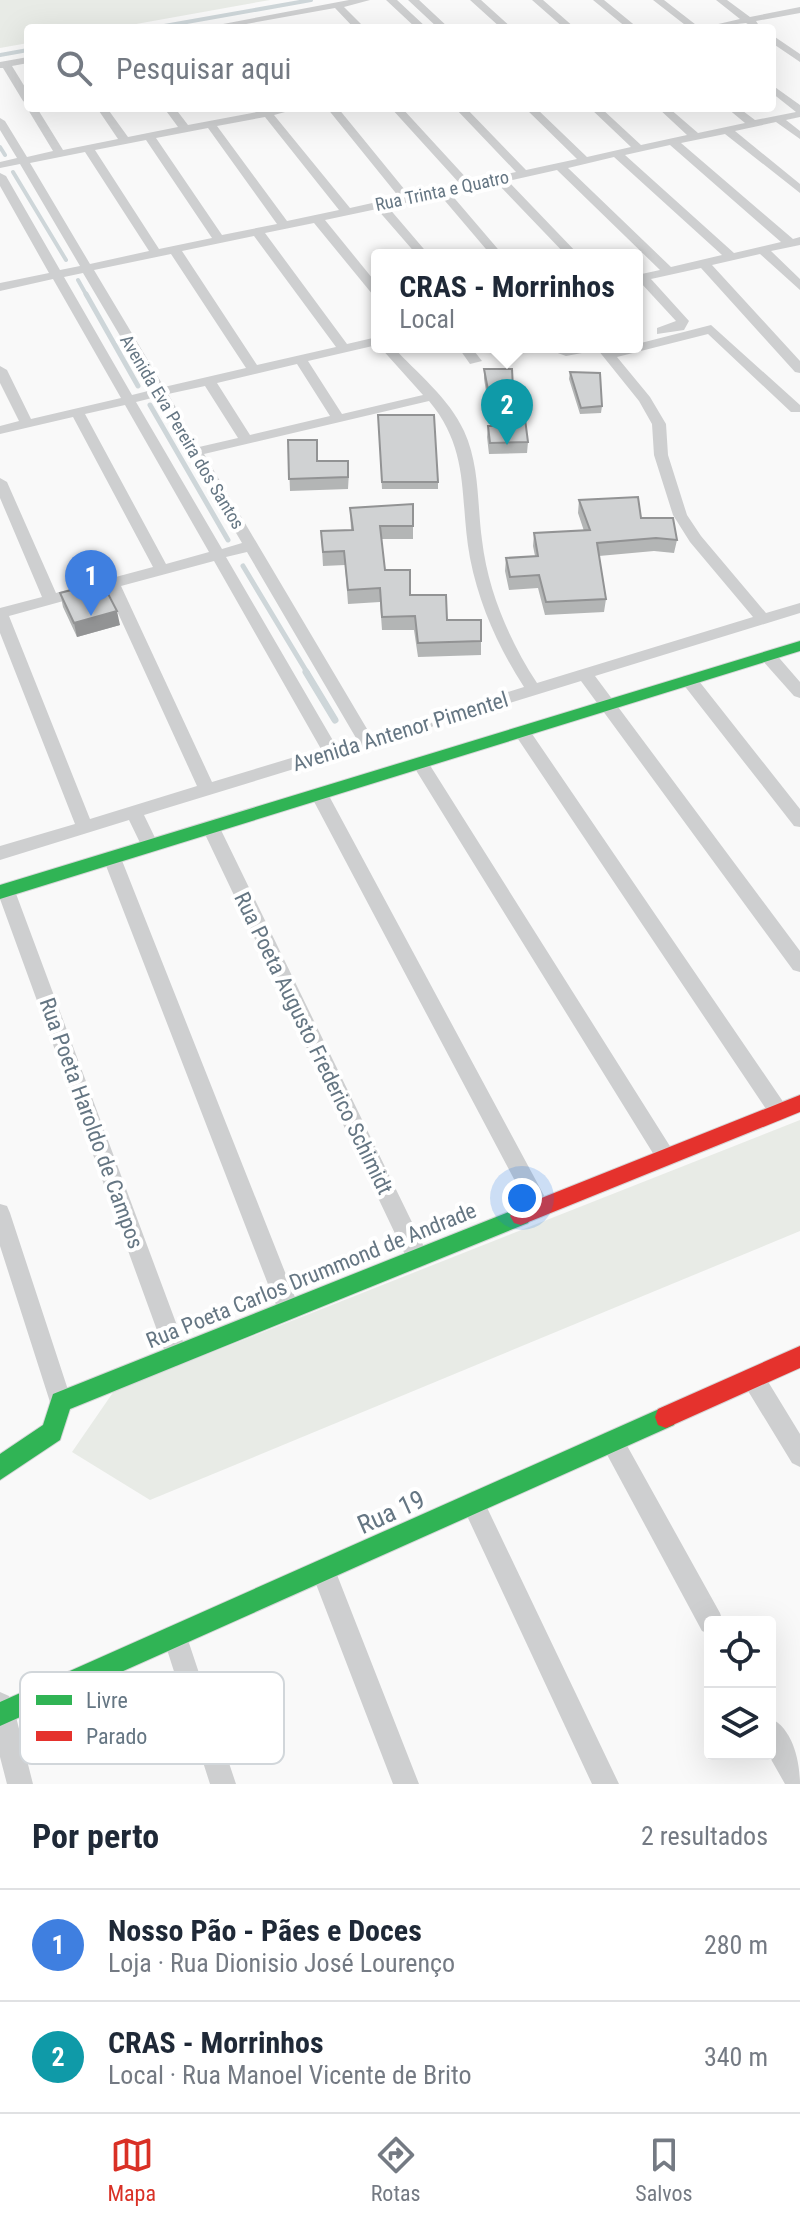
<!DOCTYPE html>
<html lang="pt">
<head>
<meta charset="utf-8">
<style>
  body { margin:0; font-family:"Roboto Condensed",sans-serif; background:#f2f2f3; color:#1f2937 }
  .controls { position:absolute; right:24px; bottom:24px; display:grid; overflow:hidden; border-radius:8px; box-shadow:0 8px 32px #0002 }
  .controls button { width:72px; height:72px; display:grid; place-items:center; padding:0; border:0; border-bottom:2px solid #e0e1e3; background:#fff; color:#1f2937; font:40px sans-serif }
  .you { position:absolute; left:522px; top:1198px; width:28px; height:28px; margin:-20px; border:6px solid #fff; border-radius:50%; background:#1a73e8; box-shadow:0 0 0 12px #1a73e833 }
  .badge { display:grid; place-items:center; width:52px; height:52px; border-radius:50%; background:#d93025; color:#fff; font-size:26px; font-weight:700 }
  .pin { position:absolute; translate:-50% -66px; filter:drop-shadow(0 2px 4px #0008) }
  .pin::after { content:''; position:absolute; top:42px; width:28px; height:24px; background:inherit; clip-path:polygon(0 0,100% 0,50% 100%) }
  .popup { position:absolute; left:371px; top:249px; width:272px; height:104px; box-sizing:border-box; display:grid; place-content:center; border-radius:8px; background:#fff; filter:drop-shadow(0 2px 6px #0005); font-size:26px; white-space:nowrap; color:#747a83 }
  .popup b { font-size:30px; color:#1f2937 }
  .popup::after { content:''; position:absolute; left:50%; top:100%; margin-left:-16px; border:16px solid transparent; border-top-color:#fff }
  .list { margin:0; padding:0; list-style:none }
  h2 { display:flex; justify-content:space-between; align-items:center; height:104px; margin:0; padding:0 32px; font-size:34px }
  h2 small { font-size:26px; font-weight:400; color:#747a83 }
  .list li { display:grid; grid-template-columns:52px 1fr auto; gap:24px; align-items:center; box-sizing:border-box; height:112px; padding:0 32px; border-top:2px solid #e0e1e3 }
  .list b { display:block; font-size:30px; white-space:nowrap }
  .list p { margin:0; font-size:26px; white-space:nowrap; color:#747a83 }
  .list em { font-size:26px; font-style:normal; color:#747a83 }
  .icon { flex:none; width:44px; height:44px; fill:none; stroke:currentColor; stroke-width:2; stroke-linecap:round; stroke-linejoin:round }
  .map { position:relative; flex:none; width:800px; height:1784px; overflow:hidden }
  .search { position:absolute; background:#fff; box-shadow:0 8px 32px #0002; left:24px; right:24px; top:24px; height:88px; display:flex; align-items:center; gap:20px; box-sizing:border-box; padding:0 28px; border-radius:8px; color:#747a83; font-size:30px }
  .sheet { height:328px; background:#fff }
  nav { display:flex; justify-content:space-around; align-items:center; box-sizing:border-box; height:112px; border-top:2px solid #e0e1e3; background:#fff; font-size:22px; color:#747a83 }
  nav a { display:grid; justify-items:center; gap:4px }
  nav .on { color:#d93025 }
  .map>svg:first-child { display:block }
  .green { fill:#e8ebe6 }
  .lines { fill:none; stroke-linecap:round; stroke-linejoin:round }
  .stream-far2 { stroke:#ced6d9; stroke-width:4 }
  .stream-far1 { stroke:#ced6d9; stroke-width:5 }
  .stream { stroke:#ced6d9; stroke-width:7 }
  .fast-casing { stroke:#d5d6d7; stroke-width:2 }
  .jam-casing { stroke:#d5d6d7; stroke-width:2 }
  .street { fill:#cecfd0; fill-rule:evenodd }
  .fast { fill:#30b455; fill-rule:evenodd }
  .jam { fill:#e5322d; fill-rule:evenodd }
  .wall { fill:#b3b5b5 }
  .shaded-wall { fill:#929394 }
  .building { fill:#d0d2d3; stroke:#929394; stroke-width:2 }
  .labels { text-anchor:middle; stroke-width:8; stroke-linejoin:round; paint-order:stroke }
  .far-street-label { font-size:18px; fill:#657683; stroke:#fff }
  .street-label { font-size:22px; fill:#657683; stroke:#fff }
  .near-street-label { font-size:26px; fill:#657683; stroke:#fff }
  .key { fill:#fff; stroke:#d1d6da; stroke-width:2 }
  .key-label { font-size:22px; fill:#657683 }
</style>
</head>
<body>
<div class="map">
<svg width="800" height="1784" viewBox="0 0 800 1784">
  <rect width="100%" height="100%" fill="#f9f9f9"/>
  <path class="green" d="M 0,0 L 270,0 L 114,28 L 28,28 L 28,43 L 0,48 Z
    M 800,1120 L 800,1231 L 150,1500 L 72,1452 L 114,1391 Z"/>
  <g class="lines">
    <path class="stream-far2" d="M 153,28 L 311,0
      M 0,55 L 28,50
      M 0,147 L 5,155
      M 13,172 L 66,260
      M 78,280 L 87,296"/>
    <path class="stream-far1" d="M 86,294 L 138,386
      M 150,405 L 228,540
      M 243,566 L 308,674"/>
    <path class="stream" d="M 306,672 L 335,720"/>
    <g class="fast-casing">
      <path id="fast" d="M 800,641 L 800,651 L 0,899 L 0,885 Z
        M 521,1207 L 528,1209 L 532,1216 L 528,1223 L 70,1409 L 60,1440 L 0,1480 L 0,1454 L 43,1425 L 53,1394 Z
        M 666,1406 L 674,1409 L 677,1417 L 674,1425 L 0,1726 L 0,1702 Z"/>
    </g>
    <g class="jam-casing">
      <path id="jam" d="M 800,1095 L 800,1112 L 521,1225 L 514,1223 L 510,1216 L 514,1209 Z
        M 800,1346 L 800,1368 L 666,1428 L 658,1425 L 655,1417 L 658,1409 Z"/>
    </g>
    <path class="street" d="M 349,0 L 370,0 L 344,7 L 365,28 L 354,28 L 335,8 L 224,28 L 202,28 Z
      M 386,0 L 397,0 L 427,28 L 416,28 Z
      M 408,0 L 419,0 L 449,28 L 438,28 Z
      M 470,0 L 481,0 L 512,28 L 501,28 Z
      M 532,0 L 543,0 L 575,28 L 564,28 Z
      M 593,0 L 604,0 L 638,28 L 627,28 Z
      M 653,0 L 664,0 L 700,28 L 689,28 Z
      M 716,0 L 727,0 L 750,17 L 800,7 L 800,13 L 756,21 L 758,24 L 753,27 L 746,23 L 701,28 L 740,19 Z
      M 772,35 L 800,54 L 800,62 L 772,43 Z
      M 28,57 L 28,63 L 12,66 L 28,92 L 28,104 L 23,101 L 3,68 L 0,68 L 0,62 Z
      M 772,85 L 800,105 L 800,117 L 786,120 L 800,131 L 800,139 L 776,122 L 735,131 L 800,184 L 800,193 L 725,134 L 681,143 L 793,239 L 800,237 L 800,245 L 771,251 L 800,279 L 800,290 L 760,254 L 712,265 L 800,361 L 800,373 L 795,372 L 701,268 L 651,279 L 689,321 L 684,330 L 657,334 L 657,328 L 676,321 L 640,282 L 637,283 L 637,275 L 660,270 L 557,170 L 508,181 L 579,255 L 566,255 L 497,183 L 450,193 L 503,255 L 491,255 L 440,195 L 388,207 L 429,255 L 417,255 L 377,209 L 325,220 L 377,284 L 377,296 L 373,295 L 314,223 L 265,233 L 347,344 L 377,337 L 377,345 L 308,361 L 342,414 L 423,395 L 380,347 L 393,347 C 417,373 449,398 464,431 C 480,466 477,504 482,540 C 488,591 509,640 537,683 L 753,617 L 690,542 L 673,515 L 654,455 L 652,424 L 639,401 L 598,350 L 566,356 L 541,347 L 609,347 L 612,350 L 637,347 L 637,344 L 711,325 L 800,405 L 800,412 L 791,412 L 708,334 L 617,357 L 650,397 L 666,424 L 668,455 L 687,515 L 701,536 L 766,613 L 800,603 L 800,613 L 595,676 L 800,951 L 800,972 L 793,970 L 581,681 L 144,815 L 159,846 L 150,853 L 144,851 L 129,820 L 0,860 L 0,846 L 75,824 L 0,633 L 0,608 L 42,597 L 0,498 L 0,478 L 7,482 L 56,593 L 153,567 L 73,417 L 0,434 L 0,426 L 19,421 L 0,383 L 0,366 L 7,370 L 31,419 L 121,398 L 53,279 L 0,291 L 0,283 L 49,273 L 0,186 L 0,173 L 6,176 L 60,270 L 80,266 L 20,164 L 0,168 L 0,162 L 17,158 L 0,130 L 0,118 L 5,121 L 27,157 L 53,151 L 27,108 L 28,106 L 37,108 L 63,150 L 118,139 L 97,108 L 107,108 L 128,137 L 178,127 L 164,108 L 175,108 L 188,125 L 278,108 L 300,108 L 274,115 L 350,208 L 399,197 L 327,108 L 338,108 L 409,195 L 460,184 L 391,108 L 402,108 L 470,182 L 516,172 L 455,108 L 466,108 L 526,170 L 577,159 L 525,108 L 536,108 L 587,157 L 631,147 L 590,108 L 601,108 L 641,145 L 687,135 L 658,108 L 669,108 L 698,133 L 745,123 L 727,108 L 739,108 L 755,120 L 796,112 L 772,93 ZM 265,117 L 339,210 L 287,221 L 217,126 ZM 208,128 L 277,224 L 222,235 L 156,138 ZM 146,140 L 212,238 L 159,249 L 95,150 ZM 670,145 L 781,242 L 734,253 L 625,155 ZM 85,152 L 149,251 L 90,264 L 30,163 ZM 614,157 L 722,255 L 671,267 L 568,168 ZM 254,236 L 336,347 L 257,365 L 182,251 ZM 171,254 L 246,368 L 164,387 L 94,270 ZM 83,273 L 152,390 L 132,395 L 64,277 ZM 297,364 L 330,416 L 250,435 L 217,383 ZM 205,386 L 238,438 L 199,447 L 168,394 ZM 156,397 L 242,543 L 222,549 L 136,402 ZM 429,401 C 471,451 459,499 470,558 C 479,604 498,647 524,687 L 370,734 L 204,454 ZM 125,405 L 209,552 L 166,564 L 85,414 ZM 247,552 L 356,738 L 335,744 L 226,557 ZM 214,561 L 321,749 L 212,782 L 121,586 ZM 107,589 L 197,786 L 90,819 L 9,616 Z
      M 458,347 L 471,347 L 482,361 L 470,364 Z
      M 768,651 L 774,652 L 800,682 L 800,698 L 794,696 L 762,660 L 760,656 Z
      M 689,675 L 695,676 L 800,809 L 800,827 L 794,826 L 683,684 L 681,680 L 683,676 Z
      M 522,726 L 528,728 L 786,1106 L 789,1112 L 786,1118 L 779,1121 L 772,1118 L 516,736 L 514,732 Z
      M 420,757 L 426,759 L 673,1151 L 676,1157 L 673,1163 L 666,1166 L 659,1163 L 414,767 L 412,763 L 414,759 Z
      M 319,788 L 328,794 L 547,1201 L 550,1208 L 547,1215 L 540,1217 L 533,1215 L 310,794 Z
      M 211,822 L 220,828 L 426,1251 L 429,1258 L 426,1265 L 418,1268 L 410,1265 L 202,828 Z
      M 112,851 L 121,858 L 300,1310 L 297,1317 L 289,1320 L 281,1317 L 278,1310 L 103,858 Z
      M 6,884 L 12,886 L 15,891 L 188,1355 L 185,1362 L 177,1366 L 169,1362 L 166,1355 L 0,899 L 0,886 Z
      M 0,1204 L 7,1206 L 10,1213 L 72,1402 L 69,1410 L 61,1413 L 53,1410 L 50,1402 L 0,1246 Z
      M 753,1367 L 761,1370 L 800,1434 L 800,1467 L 792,1463 L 745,1386 L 742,1378 L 745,1370 Z
      M 612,1430 L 620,1433 L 720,1613 L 723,1622 L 710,1622 L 710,1634 L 702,1631 L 604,1449 L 600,1441 L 604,1433 Z
      M 473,1491 L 481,1495 L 619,1784 L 592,1784 L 461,1503 L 465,1495 Z
      M 323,1559 L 332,1562 L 419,1784 L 393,1784 L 311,1571 L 314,1562 Z
      M 175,1625 L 184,1628 L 236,1784 L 210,1784 L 163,1637 L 166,1628 Z
      M 0,1692 L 9,1696 L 13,1705 L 33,1784 L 7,1784 L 0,1757 Z
      M 770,1718 C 793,1728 800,1762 800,1784 L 785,1784 L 768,1754 Z"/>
    <use href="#fast" class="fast"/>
    <use href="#jam" class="jam"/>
  </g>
  <path class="wall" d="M 484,369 L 513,388 L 528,442 L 527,453 L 489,454 L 487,437 L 488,426 L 492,426 L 484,379 Z
    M 570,372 L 602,406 L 601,413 L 580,414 L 569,379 Z
    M 378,415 L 438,482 L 438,489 L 382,489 Z
    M 288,440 L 317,461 L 349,472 L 348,489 L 290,491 Z
    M 579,500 L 641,518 L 677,540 L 674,553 L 654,551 L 599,556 L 606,599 L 604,612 L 545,615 L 538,588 L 509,590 L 505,571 L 506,558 L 535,556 L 533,546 L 534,533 L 584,531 L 578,513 Z
    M 413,504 L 413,539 L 381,539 L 385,570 L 410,595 L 481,641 L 481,655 L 418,657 L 414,630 L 382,630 L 380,602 L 348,604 L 345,565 L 323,566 L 321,531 L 351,530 L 350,508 Z
    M 60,593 L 120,625 L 77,637 L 63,607 Z"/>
  <path class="shaded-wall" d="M 117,611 L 120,625 L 77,637 L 74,623 Z"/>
  <path class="building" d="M 484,369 L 512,369 L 513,388 L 521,388 L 528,442 L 490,443 L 488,426 L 495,426 Z
    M 570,372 L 600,373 L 602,406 L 581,408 Z
    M 378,415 L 434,415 L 438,482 L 382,482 Z
    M 288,440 L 317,440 L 317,461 L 348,461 L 348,477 L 289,479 Z
    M 638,497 L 641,518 L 673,518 L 677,540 L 656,538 L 597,543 L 606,599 L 546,602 L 539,575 L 510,577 L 506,558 L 538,556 L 534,533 L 590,530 L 579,500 Z
    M 413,504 L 413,526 L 380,526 L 385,570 L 410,570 L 410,595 L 446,595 L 447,620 L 481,620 L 481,641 L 418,643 L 415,616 L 382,617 L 380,588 L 348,590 L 344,551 L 323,552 L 321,531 L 353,530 L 350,508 Z
    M 102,582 L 117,611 L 74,623 L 60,593 Z"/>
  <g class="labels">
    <g class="far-street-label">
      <text transform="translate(442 191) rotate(-12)" y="6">Rua Trinta e Quatro</text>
      <text transform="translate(182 432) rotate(59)" y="6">Avenida Eva Pereira dos Santos</text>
    </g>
    <g class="street-label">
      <text transform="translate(400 731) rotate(-17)" y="8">Avenida Antenor Pimentel</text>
      <text transform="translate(314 1043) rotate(64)" y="8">Rua Poeta Augusto Frederico Schimidt</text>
      <text transform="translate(92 1123) rotate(70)" y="8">Rua Poeta Haroldo de Campos</text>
      <text transform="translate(311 1275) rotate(-22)" y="8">Rua Poeta Carlos Drummond de Andrade</text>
    </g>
    <g class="near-street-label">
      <text transform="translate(391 1512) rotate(-24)" y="9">Rua 19</text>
    </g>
  </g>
  <rect x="20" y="1672" width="264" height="92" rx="12" class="key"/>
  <rect x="36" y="1695" width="36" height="10" fill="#30b455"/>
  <rect x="36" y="1731" width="36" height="10" fill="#e5322d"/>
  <g class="key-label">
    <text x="86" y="1708">Livre</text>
    <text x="86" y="1744">Parado</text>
  </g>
</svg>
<div class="controls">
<button><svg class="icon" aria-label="locate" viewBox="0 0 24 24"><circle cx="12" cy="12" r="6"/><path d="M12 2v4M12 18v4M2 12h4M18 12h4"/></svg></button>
<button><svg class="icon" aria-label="layers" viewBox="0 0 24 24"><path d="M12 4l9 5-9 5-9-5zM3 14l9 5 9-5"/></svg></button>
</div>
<div class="you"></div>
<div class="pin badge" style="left:91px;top:616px;background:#3f7fe0">1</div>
<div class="pin badge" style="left:507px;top:445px;background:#0f9aa8">2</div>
<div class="popup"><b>CRAS - Morrinhos</b>Local</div>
<div class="search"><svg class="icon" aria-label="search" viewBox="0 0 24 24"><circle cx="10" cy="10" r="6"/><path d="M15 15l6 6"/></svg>Pesquisar aqui</div>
</div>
<section class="sheet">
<h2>Por perto<small>2 resultados</small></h2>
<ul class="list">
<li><span class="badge" style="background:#3f7fe0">1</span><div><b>Nosso Pão - Pães e Doces</b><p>Loja · Rua Dionisio José Lourenço</p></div><em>280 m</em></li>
<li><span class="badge" style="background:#0f9aa8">2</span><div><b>CRAS - Morrinhos</b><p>Local · Rua Manoel Vicente de Brito</p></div><em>340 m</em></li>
</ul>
</section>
<nav>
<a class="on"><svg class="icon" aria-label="map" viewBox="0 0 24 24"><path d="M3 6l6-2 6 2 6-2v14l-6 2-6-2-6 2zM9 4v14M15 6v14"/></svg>Mapa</a>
<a><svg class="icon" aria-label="directions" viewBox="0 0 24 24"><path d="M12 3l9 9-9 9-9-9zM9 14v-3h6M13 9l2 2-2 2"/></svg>Rotas</a>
<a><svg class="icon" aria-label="saved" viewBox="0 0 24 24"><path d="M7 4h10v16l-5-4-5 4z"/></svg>Salvos</a>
</nav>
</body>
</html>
